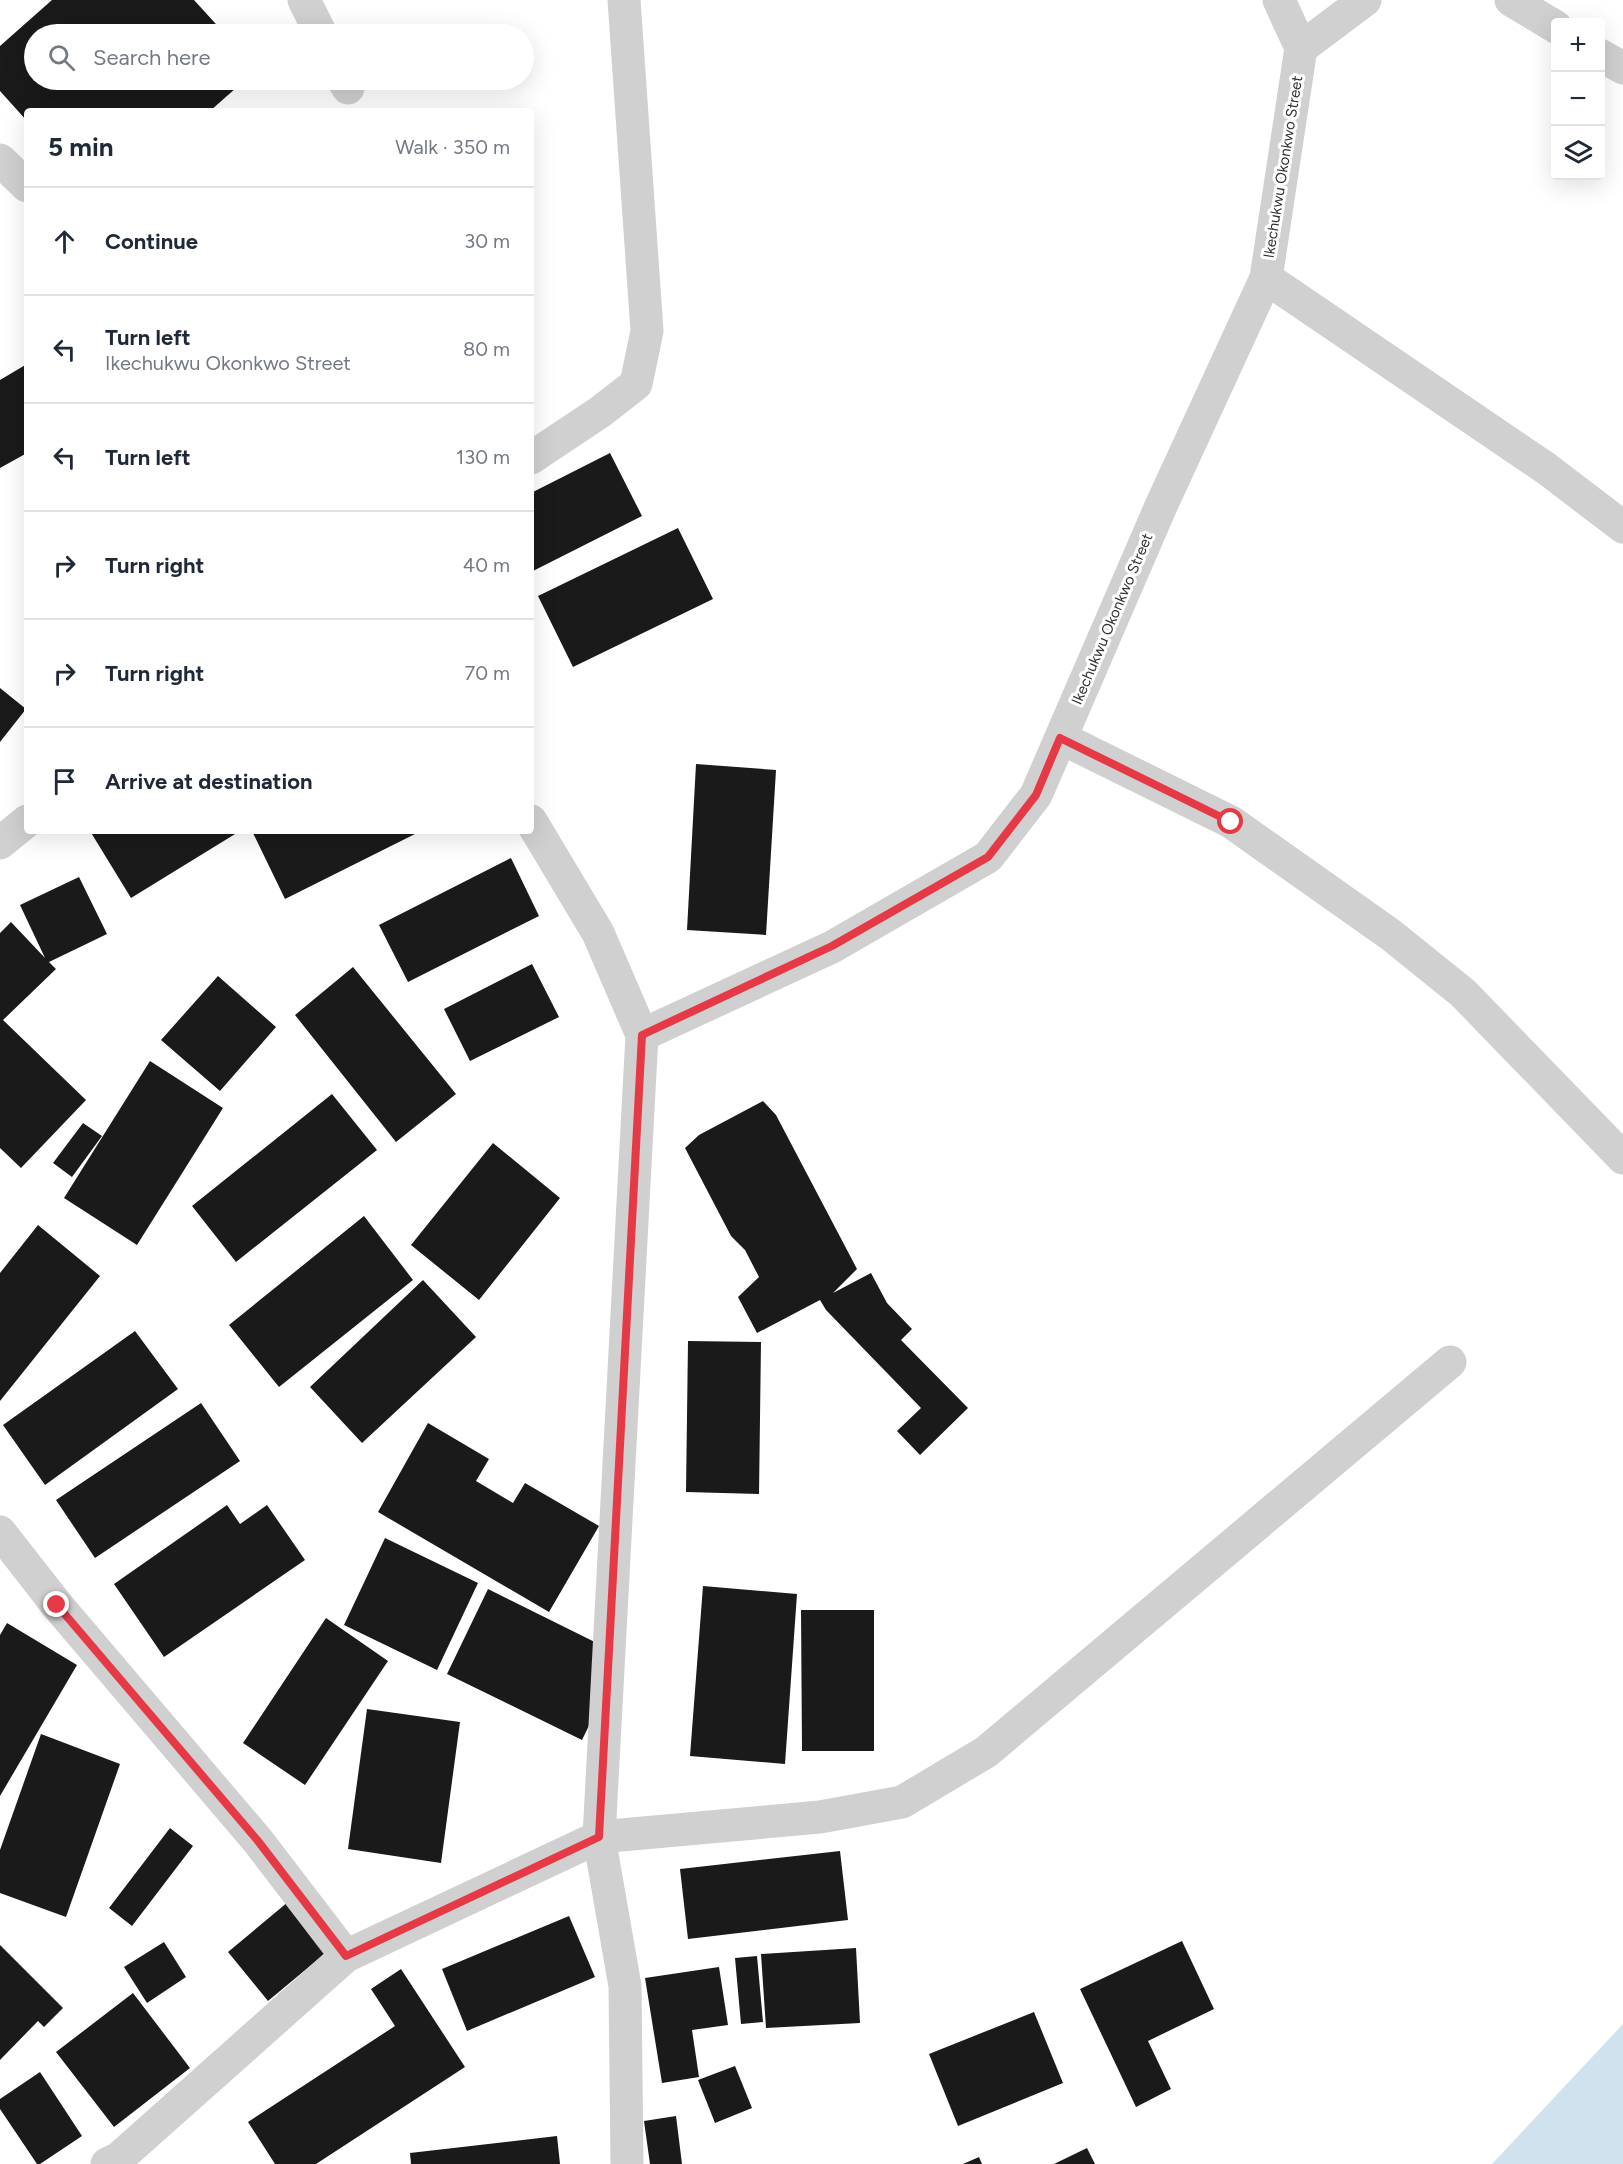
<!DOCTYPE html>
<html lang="en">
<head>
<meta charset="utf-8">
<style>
  body { margin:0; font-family:Figtree,sans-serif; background:#f6f6f7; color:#1f2937 }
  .controls { position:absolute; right:18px; top:18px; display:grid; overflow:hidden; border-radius:6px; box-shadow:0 6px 24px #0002 }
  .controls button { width:54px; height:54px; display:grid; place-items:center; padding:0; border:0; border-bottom:2px solid #e0e1e3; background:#fff; color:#1f2937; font:30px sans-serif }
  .stop { position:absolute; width:18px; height:18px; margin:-14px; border:4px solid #e63946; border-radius:50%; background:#fff }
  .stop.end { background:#e63946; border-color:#fff; box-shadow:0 2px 6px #0008 }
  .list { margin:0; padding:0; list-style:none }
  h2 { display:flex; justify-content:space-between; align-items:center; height:78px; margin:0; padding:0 24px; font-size:26px }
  h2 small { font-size:20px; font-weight:400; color:#747a83 }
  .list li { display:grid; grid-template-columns:39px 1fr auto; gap:18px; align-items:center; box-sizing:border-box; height:108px; padding:0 24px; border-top:2px solid #e0e1e3 }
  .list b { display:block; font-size:22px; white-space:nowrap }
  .list p { margin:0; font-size:20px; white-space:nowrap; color:#747a83 }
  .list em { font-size:20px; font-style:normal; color:#747a83 }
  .icon { flex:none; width:33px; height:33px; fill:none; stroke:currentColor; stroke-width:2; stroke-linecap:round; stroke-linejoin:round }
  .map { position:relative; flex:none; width:1623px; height:2164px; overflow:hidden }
  .search { position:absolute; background:#fff; box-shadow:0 6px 24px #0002; left:24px; top:24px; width:510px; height:66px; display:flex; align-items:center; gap:15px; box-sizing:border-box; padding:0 21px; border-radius:33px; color:#747a83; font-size:22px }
  .panel { position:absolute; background:#fff; box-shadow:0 6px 24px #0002; left:24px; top:108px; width:510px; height:726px; border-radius:6px }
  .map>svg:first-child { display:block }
  .water { fill:#cfe2ee }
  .building { fill:#1a1a1a }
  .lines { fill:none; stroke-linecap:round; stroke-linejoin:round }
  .minor { stroke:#d0d0d0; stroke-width:33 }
  .route { stroke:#e63946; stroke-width:8 }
  .labels { text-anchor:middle; stroke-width:6; stroke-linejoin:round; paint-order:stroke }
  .street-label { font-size:15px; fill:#333; stroke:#fff }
</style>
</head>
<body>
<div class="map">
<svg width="1623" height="2164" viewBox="0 0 1623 2164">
  <rect width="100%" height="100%" fill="#fff"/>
  <path class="water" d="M 1623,2024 L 1623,2164 L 1492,2164 Z"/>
  <path class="building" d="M 52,0 L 194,0 L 225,34 L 34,34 L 34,80 L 245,80 L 210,111 L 27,111 L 27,121 L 0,91 L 0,46 Z
    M 27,364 L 27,453 L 0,468 L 0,380 Z
    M 610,453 L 642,516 L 531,572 L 531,493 Z
    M 678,528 L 713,599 L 573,667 L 538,596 Z
    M 0,688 L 26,709 L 0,742 Z
    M 696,764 L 776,770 L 766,935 L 687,930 Z
    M 90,831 L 240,831 L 131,898 Z
    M 252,831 L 421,831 L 285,899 Z
    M 511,858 L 539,916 L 408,982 L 379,925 Z
    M 79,877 L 107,934 L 49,962 L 56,969 L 3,1020 L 86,1100 L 21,1168 L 0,1148 L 0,933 L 11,922 L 45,958 L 20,905 Z
    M 532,964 L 559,1017 L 470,1061 L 444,1009 Z
    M 353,967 L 456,1094 L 396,1142 L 295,1015 Z
    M 218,976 L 276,1027 L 220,1091 L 161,1040 Z
    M 150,1061 L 223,1108 L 137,1245 L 64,1198 Z
    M 332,1094 L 377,1150 L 236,1262 L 192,1206 Z
    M 763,1101 L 776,1115 L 857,1269 L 833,1293 L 871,1273 L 887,1303 L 912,1329 L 901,1340 L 968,1408 L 920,1455 L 897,1431 L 921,1408 L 826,1310 L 820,1300 L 757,1333 L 738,1297 L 759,1277 L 745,1250 L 731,1236 L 685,1148 L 699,1135 Z
    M 83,1123 L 102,1136 L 72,1177 L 53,1163 Z
    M 493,1143 L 560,1198 L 479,1300 L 411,1245 Z
    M 364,1216 L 413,1280 L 279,1387 L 229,1325 Z
    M 38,1225 L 100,1276 L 0,1401 L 0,1273 Z
    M 423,1280 L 476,1337 L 362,1443 L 310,1387 Z
    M 135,1331 L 178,1389 L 45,1485 L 3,1425 Z
    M 688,1341 L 761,1342 L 759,1494 L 686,1492 Z
    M 201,1403 L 240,1461 L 95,1558 L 56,1500 Z
    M 428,1423 L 489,1459 L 476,1481 L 513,1503 L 525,1483 L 599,1526 L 549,1612 L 378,1512 Z
    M 227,1505 L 240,1524 L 267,1505 L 305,1560 L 164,1657 L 114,1584 Z
    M 385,1538 L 478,1583 L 437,1670 L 344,1625 Z
    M 703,1586 L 797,1594 L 785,1764 L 690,1756 Z
    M 488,1589 L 623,1656 L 582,1740 L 447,1674 Z
    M 801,1610 L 874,1610 L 874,1751 L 802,1751 Z
    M 326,1618 L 388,1661 L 305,1785 L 243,1743 Z
    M 7,1623 L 77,1665 L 0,1796 L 0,1635 Z
    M 367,1709 L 460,1722 L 441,1863 L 348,1849 Z
    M 41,1734 L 120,1764 L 66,1917 L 0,1893 L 0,1850 Z
    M 170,1828 L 193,1846 L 132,1926 L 109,1908 Z
    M 840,1851 L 848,1920 L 688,1939 L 680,1869 Z
    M 288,1902 L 328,1951 L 268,2001 L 228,1952 Z
    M 569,1916 L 595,1977 L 467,2031 L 442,1969 Z
    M 1182,1941 L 1214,2009 L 1148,2041 L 1171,2089 L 1136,2107 L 1080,1989 Z
    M 164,1942 L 186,1977 L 147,2003 L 124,1967 Z
    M 0,1945 L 63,2008 L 44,2027 L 38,2021 L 0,2060 Z
    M 856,1948 L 860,2023 L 766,2028 L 761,1954 Z
    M 757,1956 L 763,2022 L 741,2024 L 735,1958 Z
    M 719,1967 L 728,2025 L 692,2030 L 699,2077 L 662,2083 L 645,1978 Z
    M 401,1969 L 465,2067 L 316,2164 L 275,2164 L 248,2122 L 395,2026 L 371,1989 Z
    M 133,1993 L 190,2068 L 114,2127 L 56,2052 Z
    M 1034,2012 L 1063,2083 L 958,2126 L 929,2054 Z
    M 735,2066 L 752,2108 L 715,2123 L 698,2080 Z
    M 40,2072 L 82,2136 L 40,2164 L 37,2164 L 0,2109 L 0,2099 Z
    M 676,2116 L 682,2164 L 650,2164 L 644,2121 Z
    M 557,2136 L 560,2164 L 411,2164 L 410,2153 Z
    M 1087,2148 L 1095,2164 L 1054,2164 Z
    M 979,2157 L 982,2164 L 963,2164 Z"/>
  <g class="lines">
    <path class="minor" d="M 304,0 L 321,34
      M 1511,0 L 1556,27
      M 1301,48 L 1365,0
      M 1600,55 L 1623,68
      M 343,80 L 348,88
      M 0,160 L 27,186
      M 1266,278 L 1547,469 L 1623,527
      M 531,458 L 600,412 L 636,384 L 647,331 L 624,0
      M 1061,738 L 1231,822 L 1391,935 L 1463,993 L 1623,1158
      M 531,821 L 598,933 L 642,1035 L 599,1837 L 625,1986 L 627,2164
      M 0,843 L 27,821
      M 642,1035 L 832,947 L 988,857 L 1036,795 L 1161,506 L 1266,278 L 1301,48 L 1279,0
      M 0,1532 L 57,1605 L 258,1841 L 346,1956 L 599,1837 L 820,1817 L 902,1802 L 986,1752 L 1450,1362
      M 107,2164 L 119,2158 L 346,1956"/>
  </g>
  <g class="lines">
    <path class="route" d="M 57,1605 L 258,1841 L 346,1956 L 599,1837 L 642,1035 L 832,946 L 988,857 L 1036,795 L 1060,738 L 1231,822"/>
  </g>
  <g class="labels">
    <g class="street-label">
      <text transform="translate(1283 167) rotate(-81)" y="5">Ikechukwu Okonkwo Street</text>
      <text transform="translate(1112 619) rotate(-67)" y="5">Ikechukwu Okonkwo Street</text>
    </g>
  </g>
</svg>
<div class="controls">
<button>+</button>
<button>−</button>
<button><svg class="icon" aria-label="layers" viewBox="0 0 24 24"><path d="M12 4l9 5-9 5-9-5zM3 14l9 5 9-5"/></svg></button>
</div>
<div class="stop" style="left:1231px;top:822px"></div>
<div class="stop end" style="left:57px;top:1605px"></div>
<div class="search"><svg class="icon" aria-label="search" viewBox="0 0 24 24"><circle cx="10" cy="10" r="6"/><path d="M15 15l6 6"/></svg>Search here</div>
<section class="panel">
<h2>5 min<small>Walk · 350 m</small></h2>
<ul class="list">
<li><svg class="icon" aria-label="ahead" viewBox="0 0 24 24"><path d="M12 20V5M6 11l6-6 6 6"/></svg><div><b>Continue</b></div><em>30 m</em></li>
<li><svg class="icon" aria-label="left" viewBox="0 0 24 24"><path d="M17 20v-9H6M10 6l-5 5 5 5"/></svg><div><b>Turn left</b><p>Ikechukwu Okonkwo Street</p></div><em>80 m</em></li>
<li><svg class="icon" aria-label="left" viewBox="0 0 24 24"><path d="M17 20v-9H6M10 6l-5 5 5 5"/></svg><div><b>Turn left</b></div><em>130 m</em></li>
<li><svg class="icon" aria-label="right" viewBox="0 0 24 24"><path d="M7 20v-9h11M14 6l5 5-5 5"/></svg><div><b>Turn right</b></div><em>40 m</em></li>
<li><svg class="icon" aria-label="right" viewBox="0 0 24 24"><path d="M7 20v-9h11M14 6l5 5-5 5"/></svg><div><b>Turn right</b></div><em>70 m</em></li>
<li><svg class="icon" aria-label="arrive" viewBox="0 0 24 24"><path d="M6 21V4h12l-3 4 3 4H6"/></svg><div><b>Arrive at destination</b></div></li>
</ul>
</section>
</div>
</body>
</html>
